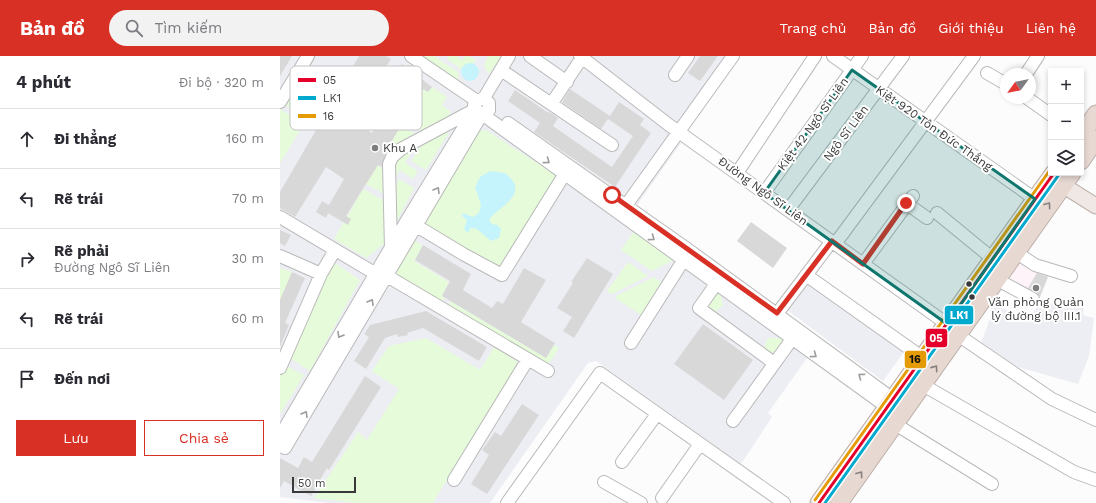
<!DOCTYPE html>
<html lang="vi">
<head>
<meta charset="utf-8">
<style>
  body { margin:0; font-family:"Work Sans",sans-serif; background:#f2f2f3; color:#2b2b33 }
  .controls { position:absolute; right:12px; top:12px; display:grid; overflow:hidden; border-radius:0px; box-shadow:0 2px 6px #0003 }
  .controls button { width:36px; height:36px; display:grid; place-items:center; padding:0; border:0; border-bottom:1px solid #e1e1e2; background:#fff; color:#2b2b33; font:20px sans-serif }
  .compass { position:absolute; left:720px; top:12px; width:36px; height:36px; border-radius:50%; background:#fff; box-shadow:0 2px 6px #0003; rotate:237deg }
  .scale { position:absolute; left:12px; bottom:10px; width:64px; box-sizing:border-box; padding-left:4px; border:2px solid #39393a; border-top:0; font-size:11px; line-height:14px; white-space:nowrap; color:#39393a; -webkit-text-stroke:3px #fff; paint-order:stroke }
  .stop { position:absolute; width:12px; height:12px; margin:-9px; border:3px solid #d93025; border-radius:50%; background:#fff }
  .stop.end { background:#d93025; border-color:#fff; box-shadow:0 1px 4px #0008 }
  .list { margin:0; padding:0; list-style:none }
  h2 { display:flex; justify-content:space-between; align-items:center; height:52px; margin:0; padding:0 16px; font-size:17px }
  h2 small { font-size:13px; font-weight:400; color:#7c7c81 }
  .list li { display:grid; grid-template-columns:26px 1fr auto; gap:12px; align-items:center; box-sizing:border-box; height:60px; padding:0 16px; border-top:1px solid #e1e1e2 }
  .list b { display:block; font-size:15px; white-space:nowrap }
  .list p { margin:0; font-size:13px; white-space:nowrap; color:#7c7c81 }
  .list em { font-size:13px; font-style:normal; color:#7c7c81 }
  .actions { display:flex; gap:8px; padding:12px 16px }
  .actions a { flex:1; padding:9px 0; border:1px solid #d93025; border-radius:0px; text-align:center; font-size:14px; color:#d93025 }
  .actions .main { background:#d93025; color:#fff }
  .icon { flex:none; width:22px; height:22px; fill:none; stroke:currentColor; stroke-width:2; stroke-linecap:round; stroke-linejoin:round }
  .map { position:relative; flex:none; width:816px; height:447px; overflow:hidden }
  header { display:flex; align-items:center; gap:24px; box-sizing:border-box; height:56px; padding:0 20px; background:#d93025; color:#fff }
  header strong { font-size:19px }
  nav { display:flex; gap:22px; margin-inline-start:auto; font-size:14px }
  .search { width:280px; height:36px; background:#f2f2f3; display:flex; align-items:center; gap:10px; box-sizing:border-box; padding:0 14px; border-radius:22px; color:#7c7c81; font-size:15px }
  main { display:flex }
  aside { flex:1; background:#fff }
  .map>svg:first-child { display:block }
  .commercial { fill:#fdf3f9 }
  .built { fill:#edeef3 }
  .green { fill:#e6fbda }
  .water { fill:#c6f4fc }
  .building { fill:#d9d8d9; fill-rule:evenodd }
  .lines { fill:none; stroke-linecap:round; stroke-linejoin:round }
  .minor-casing { stroke:#b9b9b9; stroke-width:14 }
  .major-casing { stroke:#beb0aa; stroke-width:17 }
  .highway-casing { stroke:#beb0aa; stroke-width:19 }
  .minor { stroke:#fff; stroke-width:12 }
  .major { stroke:#f0e8e4; stroke-width:15 }
  .highway { stroke:#e7d8d2; stroke-width:17 }
  .bus-1-casing { stroke:#fff; stroke-width:6 }
  .bus-2-casing { stroke:#fff; stroke-width:6 }
  .bus-3-casing { stroke:#fff; stroke-width:6 }
  .bus-1 { stroke:#e4002b; stroke-width:3 }
  .bus-2 { stroke:#00a9ce; stroke-width:3 }
  .bus-3 { stroke:#e49b06; stroke-width:3 }
  .oneway { stroke:#9c9c9c }
  .oneway2 { stroke:#87817e }
  .route { stroke:#d93025; stroke-width:5 }
  .marked { fill:#0f766e; fill-opacity:0.2; stroke:#0f766e; stroke-width:3; stroke-linejoin:round }
  .poi-dot { fill:#7d7d7e; stroke:#fff; stroke-width:1.5 }
  .bus-dot { fill:#39393a; stroke:#fff; stroke-width:1.5 }
  .labels { text-anchor:middle; stroke-width:4; stroke-linejoin:round; paint-order:stroke }
  .street-label { font-size:12px; fill:#39393a; stroke:#fff }
  .poi-label { font-size:12px; fill:#39393a; stroke:#fff; text-anchor:start }
  .key { fill:#fff; stroke:#c4c4c4; stroke-width:1 }
  .key-label { font-size:11px; fill:#39393a }
  .line-badge { stroke:#fff; stroke-width:1.5 }
  .badge-label { font-size:11px; text-anchor:middle; font-weight:bold; fill:#fff }
  .pale-badge-label { font-size:11px; text-anchor:middle; font-weight:bold; fill:#111 }
</style>
</head>
<body>
<header>
<strong>Bản đồ</strong>
<div class="search"><svg class="icon" aria-label="search" viewBox="0 0 24 24"><circle cx="10" cy="10" r="6"/><path d="M15 15l6 6"/></svg>Tìm kiếm</div>
<nav><a>Trang chủ</a><a>Bản đồ</a><a>Giới thiệu</a><a>Liên hệ</a></nav>
</header>
<main>
<aside>
<h2>4 phút<small>Đi bộ · 320 m</small></h2>
<ul class="list">
<li><svg class="icon" aria-label="ahead" viewBox="0 0 24 24"><path d="M12 20V5M6 11l6-6 6 6"/></svg><div><b>Đi thẳng</b></div><em>160 m</em></li>
<li><svg class="icon" aria-label="left" viewBox="0 0 24 24"><path d="M17 20v-9H6M10 6l-5 5 5 5"/></svg><div><b>Rẽ trái</b></div><em>70 m</em></li>
<li><svg class="icon" aria-label="right" viewBox="0 0 24 24"><path d="M7 20v-9h11M14 6l5 5-5 5"/></svg><div><b>Rẽ phải</b><p>Đường Ngô Sĩ Liên</p></div><em>30 m</em></li>
<li><svg class="icon" aria-label="left" viewBox="0 0 24 24"><path d="M17 20v-9H6M10 6l-5 5 5 5"/></svg><div><b>Rẽ trái</b></div><em>60 m</em></li>
<li><svg class="icon" aria-label="arrive" viewBox="0 0 24 24"><path d="M6 21V4h12l-3 4 3 4H6"/></svg><div><b>Đến nơi</b></div></li>
</ul>
<div class="actions"><a class="main">Lưu</a><a>Chia sẻ</a></div>
</aside>
<div class="map">
<svg width="816" height="447" viewBox="0 0 816 447">
  <rect width="100%" height="100%" fill="#fcfcfc"/>
  <path class="commercial" d="M 743,203 L 768,220 L 757,246 L 728,225 Z"/>
  <path class="built" d="M 0,0 L 449,0 L 394,82 L 401,87 L 357,149 L 602,327 L 590,344 L 527,302 L 488,357 L 492,361 L 461,408 L 316,305 L 308,307 L 210,447 L 48,447 L 0,441 Z
    M 526,223 L 626,293 L 603,325 L 504,252 Z
    M 761,246 L 804,252 L 803,259 L 814,262 L 809,300 L 798,328 L 734,310 L 701,287 L 715,249 L 748,263 Z"/>
  <path class="green" d="M 143,0 L 154,0 L 178,16 L 179,27 Z
    M 169,0 L 177,0 L 182,4 L 185,0 L 189,0 L 196,4 L 193,8 L 184,9 L 181,13 L 167,3 Z
    M 208,0 L 222,0 L 209,18 L 204,10 Z
    M 16,29 L 39,43 L 27,63 L 4,48 Z
    M 152,31 L 167,41 L 162,49 L 171,56 L 167,61 L 142,74 L 125,63 L 143,33 L 148,36 Z
    M 0,53 L 24,68 L 0,107 Z
    M 121,69 L 138,80 L 115,91 L 110,88 Z
    M 171,73 L 146,114 L 131,105 L 142,88 Z
    M 206,74 L 274,118 L 276,121 L 218,214 L 146,170 L 144,167 L 198,75 Z
    M 135,90 L 125,107 L 138,115 L 133,123 L 120,114 L 111,128 C 110,107 116,98 135,90 Z
    M 97,109 L 102,112 L 106,139 L 86,128 Z
    M 119,123 L 134,132 L 112,174 L 111,138 Z
    M 83,133 L 105,145 L 105,187 L 86,202 L 54,183 Z
    M 355,174 L 396,203 L 372,215 L 341,194 Z
    M 134,184 L 143,190 L 134,205 L 169,226 L 162,240 L 165,242 L 162,247 L 117,219 L 117,212 Z
    M 52,205 L 80,224 L 30,315 L 10,302 Z
    M 348,206 L 368,220 L 332,238 L 327,235 Z
    M 0,212 L 12,216 L 0,244 Z
    M 374,221 L 382,227 L 361,259 L 335,242 L 336,240 Z
    M 435,232 L 440,236 L 443,249 L 431,259 L 427,252 L 429,243 Z
    M 170,245 L 266,302 L 274,289 L 279,292 L 270,306 L 265,308 L 168,250 Z
    M 146,282 L 200,314 L 214,291 L 238,306 L 153,447 L 77,447 L 34,442 L 78,376 L 87,384 L 119,333 L 92,315 L 109,290 Z
    M 488,282 L 501,282 L 506,286 C 499,294 494,300 482,297 Z
    M 5,309 L 24,319 L 0,358 L 0,319 Z"/>
  <path class="water" d="M181 16a9 9 0 1 1 18 0a9 9 0 1 1-18 0Z
    M 210,115 L 225,117 C 253,138 216,152 209,164 L 212,168 L 217,169 L 221,173 L 219,182 L 211,185 L 197,173 L 191,172 L 188,177 L 184,173 L 187,164 L 182,160 L 183,157 L 193,161 L 199,157 L 201,149 L 195,131 L 200,121 Z"/>
  <path class="building" d="M 0,0 L 12,0 L 0,20 Z
    M 79,0 L 106,0 L 111,3 L 89,38 L 108,51 L 124,24 L 116,19 L 122,8 L 152,31 L 148,36 L 143,33 L 110,88 L 113,90 L 105,98 L 102,111 L 98,109 L 66,160 L 71,163 L 68,169 L 48,157 L 46,162 L 36,156 L 42,145 L 49,149 L 64,123 L 46,111 L 15,161 L 0,152 L 0,136 ZM 89,58 L 100,64 L 92,77 L 81,70 Z
    M 420,0 L 438,0 L 420,25 L 408,17 Z
    M 290,33 L 330,60 L 321,73 L 282,46 Z
    M 235,34 L 267,56 L 271,57 L 278,62 L 273,70 L 332,111 L 353,80 L 328,63 L 339,46 L 364,63 L 360,69 L 371,77 L 335,131 L 254,76 L 260,67 L 228,45 Z
    M 471,166 L 507,192 L 493,212 L 457,185 Z
    M 0,174 L 11,179 L 5,190 L 0,187 Z
    M 143,189 L 191,218 L 183,234 L 212,252 L 217,245 L 223,248 L 244,212 L 266,224 L 241,266 L 275,287 L 266,302 L 162,240 L 170,225 L 135,204 Z
    M 307,202 L 333,218 L 294,282 L 283,275 L 292,261 L 277,252 L 293,227 L 291,226 Z
    M 12,216 L 25,222 L 5,267 L 9,269 L 0,291 L 0,244 Z
    M 757,217 L 768,221 L 760,241 L 757,237 L 748,232 Z
    M 146,255 L 207,291 L 199,305 L 143,272 L 127,277 L 128,279 L 118,281 L 117,278 L 105,282 L 86,313 L 74,305 L 89,281 L 84,278 L 90,269 Z
    M 423,268 L 473,304 L 444,344 L 394,308 Z
    M 85,320 L 101,331 L 49,414 L 47,412 L 31,440 L 4,425 L 0,432 L 0,402 L 18,412 L 24,401 L 32,406 Z
    M 242,348 L 259,359 L 207,438 L 191,428 L 209,399 L 202,394 L 215,376 L 221,380 Z"/>
  <g class="lines">
    <g class="minor-casing">
      <path id="minor" d="M 131,0 L 197,45
        M 250,0 L 287,26
        M 300,0 L 389,69 L 667,268
        M 553,0 L 755,143
        M 221,14 L 332,89
        M 707,17 L 726,28
        M 746,18 L 758,0
        M 395,19 L 408,0
        M 204,42 L 229,0
        M 747,42 L 771,59
        M 0,46 L 28,0
        M 272,47 L 303,0
        M 228,67 L 410,195 L 613,343
        M 457,117 L 535,0
        M 484,137 L 582,0
        M 626,147 L 647,162
        M 508,154 L 623,0
        M 342,155 L 453,0
        M 657,157 L 713,203
        M 0,161 L 96,218 L 107,220 L 268,315
        M 130,166 L 183,198 L 222,219 L 289,111
        M 555,188 L 694,0
        M 111,193 L 109,108 L 112,101 L 121,93 L 194,54
        M 737,197 L 755,209 L 791,220
        M 0,200 L 41,218
        M 583,208 L 633,140
        M 526,219 L 643,302
        M 718,224 L 753,243
        M 436,228 L 419,252 L 494,307
        M 493,263 L 552,185
        M 678,279 L 772,343 L 816,364
        M 351,287 L 408,197
        M 0,312 L 41,218 L 55,194
        M 643,329 L 794,416 L 816,424
        M 453,365 L 512,283
        M 615,368 L 712,428
        M 0,380 L 127,164 L 195,53 L 194,49 L 197,45 L 204,42 L 209,47 L 209,54 L 202,58 L 196,54
        M 0,390 L 5,392 L 202,58 L 607,351
        M 342,406 L 377,358
        M 174,424 L 248,303
        M 324,426 L 361,447
        M 382,442 L 420,388
        M 227,447 L 320,317 L 504,447"/>
    </g>
    <g class="major-casing">
      <path id="major" d="M 773,123 L 816,150"/>
    </g>
    <g class="highway-casing">
      <path id="highway" d="M 801,80 L 816,58
        M 801,105 L 816,83
        M 539,447 L 774,117
        M 559,447 L 792,117"/>
    </g>
    <use href="#minor" class="minor"/>
    <use href="#major" class="major"/>
    <use href="#highway" class="highway"/>
    <g class="bus-1-casing">
      <path id="bus-1" d="M 539,447 L 774,117"/>
    </g>
    <g class="bus-2-casing">
      <path id="bus-2" d="M 545,447 L 778,120"/>
    </g>
    <g class="bus-3-casing">
      <path id="bus-3" d="M 535,444 L 770,114"/>
    </g>
    <use href="#bus-1" class="bus-1"/>
    <use href="#bus-2" class="bus-2"/>
    <use href="#bus-3" class="bus-3"/>
  </g>
  <defs><path id="oneway-chevron" d="M-2-3.5L2.5 0L-2 3.5" fill="none" stroke-width="1.6" stroke-linecap="round" stroke-linejoin="round"/></defs>
  <g class="oneway">
    <use href="#oneway-chevron" transform="translate(267 105) rotate(36)"/>
    <use href="#oneway-chevron" transform="translate(157 134) rotate(-59)"/>
    <use href="#oneway-chevron" transform="translate(372 182) rotate(36)"/>
    <use href="#oneway-chevron" transform="translate(91 246) rotate(-60)"/>
    <use href="#oneway-chevron" transform="translate(60 279) rotate(120)"/>
    <use href="#oneway-chevron" transform="translate(534 299) rotate(36)"/>
    <use href="#oneway-chevron" transform="translate(581 320) rotate(-144)"/>
    <use href="#oneway-chevron" transform="translate(25 358) rotate(-59)"/>
  </g>
  <g class="oneway2">
    <use href="#oneway-chevron" transform="translate(768 149) rotate(-54)"/>
    <use href="#oneway-chevron" transform="translate(655 312) rotate(-55)"/>
    <use href="#oneway-chevron" transform="translate(580 418) rotate(-54)"/>
  </g>
  <g class="lines">
    <path class="route" d="M 332,139 L 497,257 L 552,185 L 583,208 L 626,147"/>
  </g>
  <path class="marked" d="M 572,14 L 755,143 L 667,268 L 484,137 Z"/>
  <g class="poi-dot">
    <circle cx="95" cy="92" r="4"/>
    <circle cx="756" cy="232" r="4"/>
  </g>
  <g class="bus-dot">
    <circle cx="689" cy="228" r="3.5"/>
    <circle cx="692" cy="241" r="3.5"/>
  </g>
  <g class="labels">
    <g class="street-label">
      <text transform="translate(533 68) rotate(-54)" y="4">Kiệt 42 Ngô Sĩ Liên</text>
      <text transform="translate(654 72) rotate(35)" y="4">Kiệt 920 Tôn Đức Thắng</text>
      <text transform="translate(566 77) rotate(-53)" y="4">Ngô Sĩ Liên</text>
      <text transform="translate(483 135) rotate(36)" y="4">Đường Ngô Sĩ Liên</text>
    </g>
    <g class="poi-label">
      <text x="103" y="96">Khu A</text>
      <text x="756" y="250" text-anchor="middle">Văn phòng Quản<tspan x="756" dy="14">lý đường bộ III.1</tspan></text>
    </g>
  </g>
  <rect x="10" y="10" width="132" height="64" rx="6" class="key"/>
  <rect x="18" y="22" width="18" height="4" fill="#e4002b"/>
  <rect x="18" y="40" width="18" height="4" fill="#00a9ce"/>
  <rect x="18" y="58" width="18" height="4" fill="#e49b06"/>
  <g class="key-label">
    <text x="43" y="28">05</text>
    <text x="43" y="46">LK1</text>
    <text x="43" y="64">16</text>
  </g>
  <g class="line-badge">
    <rect x="664" y="249" width="30" height="20" rx="4" fill="#00a9ce"/>
    <rect x="645" y="272" width="23" height="20" rx="4" fill="#e4002b"/>
    <rect x="624" y="294" width="23" height="19" rx="4" fill="#e49b06"/>
  </g>
  <g class="badge-label">
    <text x="679" y="263">LK1</text>
    <text x="656" y="286">05</text>
  </g>
  <g class="pale-badge-label">
    <text x="635" y="307">16</text>
  </g>
</svg>
<div class="controls">
<button>+</button>
<button>−</button>
<button><svg class="icon" aria-label="layers" viewBox="0 0 24 24"><path d="M12 4l9 5-9 5-9-5zM3 14l9 5 9-5"/></svg></button>
</div>
<svg class="compass" viewBox="-18 -18 36 36"><path d="M0-13l5 13h-10z" fill="#e53935"/><path d="M0 13l5-13h-10z" fill="#7c7c81"/></svg>
<div class="scale">50 m</div>
<div class="stop" style="left:332px;top:139px"></div>
<div class="stop end" style="left:626px;top:147px"></div>
</div>
</main>
</body>
</html>
